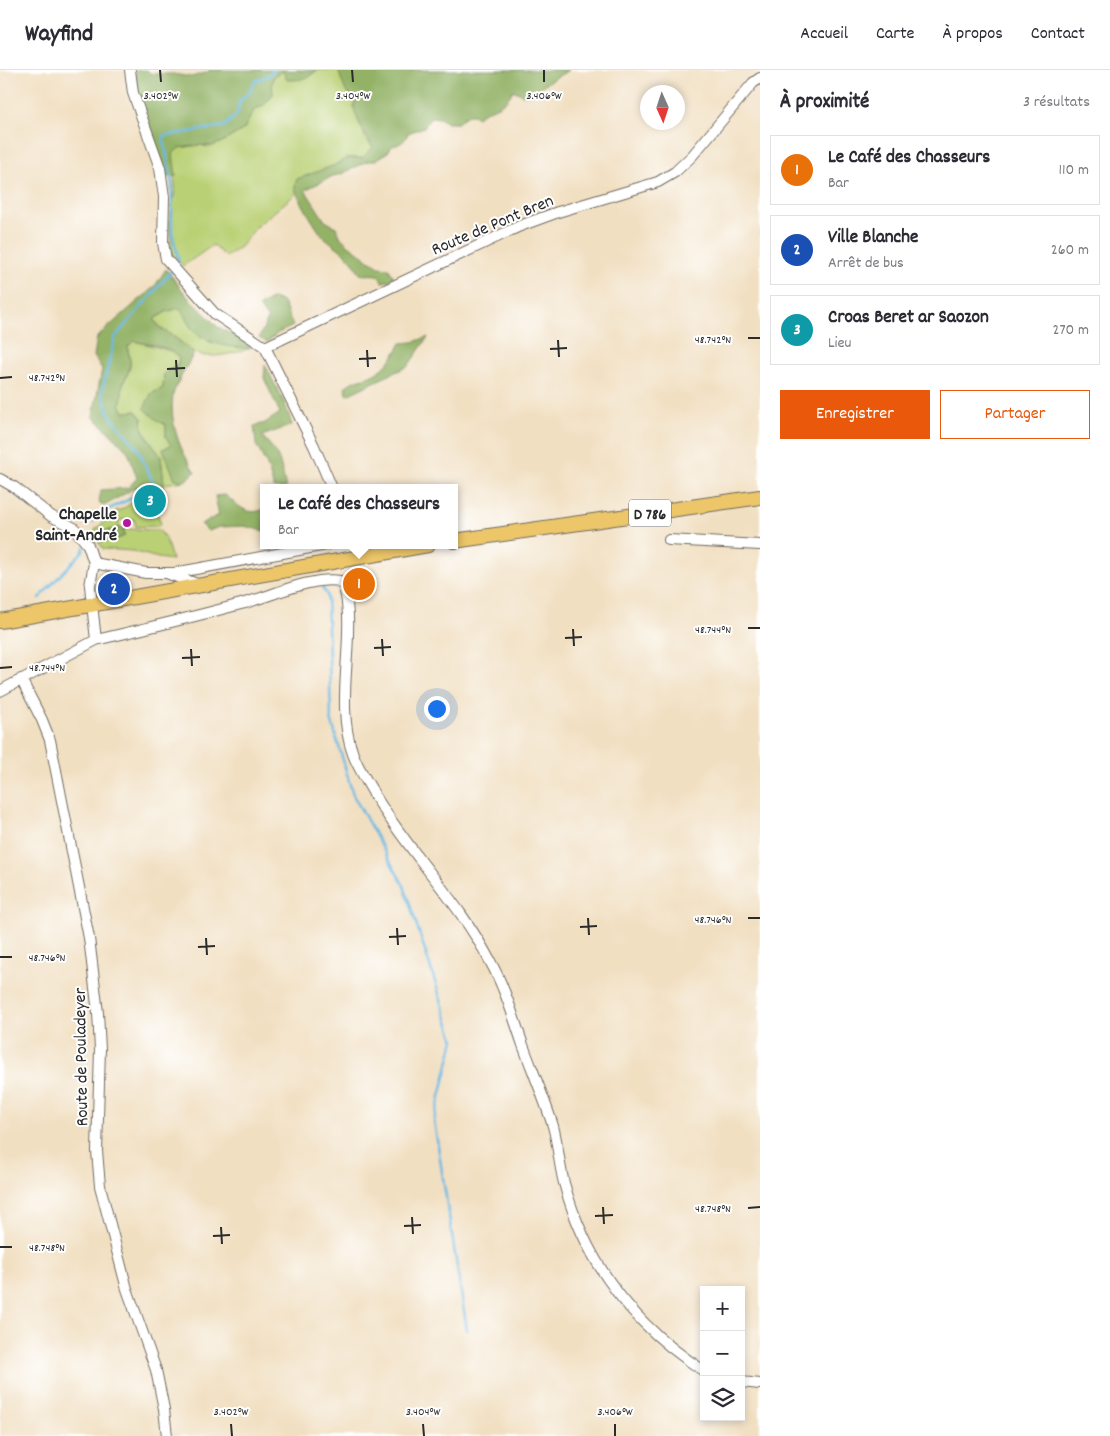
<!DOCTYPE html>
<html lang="fr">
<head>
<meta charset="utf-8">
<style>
  body { margin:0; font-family:Dekko,sans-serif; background:#f2f2f3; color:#2b2b33 }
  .controls { position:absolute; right:15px; bottom:15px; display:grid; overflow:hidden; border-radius:0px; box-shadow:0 2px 8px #0003 }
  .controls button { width:45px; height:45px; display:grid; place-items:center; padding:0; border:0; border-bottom:1px solid #e1e1e2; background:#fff; color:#2b2b33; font:25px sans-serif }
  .compass { position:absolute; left:640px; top:15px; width:45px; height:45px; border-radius:50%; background:#fff; box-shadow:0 2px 8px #0003; rotate:177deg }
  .you { position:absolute; left:436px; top:638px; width:18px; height:18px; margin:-12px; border:4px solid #fff; border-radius:50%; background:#1a73e8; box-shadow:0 0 0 8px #1a73e833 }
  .badge { display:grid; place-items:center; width:32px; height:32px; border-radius:50%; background:#ea580c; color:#fff; font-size:16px; font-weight:700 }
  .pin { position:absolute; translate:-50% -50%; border:2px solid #fff; box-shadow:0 1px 5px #0006 }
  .popup { position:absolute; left:260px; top:414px; width:198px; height:65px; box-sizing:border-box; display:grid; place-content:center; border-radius:0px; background:#fff; filter:drop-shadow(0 1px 4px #0005); font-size:16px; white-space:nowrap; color:#7c7c81 }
  .popup b { font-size:19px; color:#2b2b33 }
  .popup::after { content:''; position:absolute; left:50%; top:100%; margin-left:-10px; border:10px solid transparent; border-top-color:#fff }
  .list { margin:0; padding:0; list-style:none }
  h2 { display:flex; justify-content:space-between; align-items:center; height:65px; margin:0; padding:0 20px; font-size:21px }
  h2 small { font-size:16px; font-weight:400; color:#7c7c81 }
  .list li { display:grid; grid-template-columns:32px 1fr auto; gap:15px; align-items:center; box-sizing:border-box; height:70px; margin:0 10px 10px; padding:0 10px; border:1px solid #e1e1e2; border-radius:0px }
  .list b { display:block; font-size:19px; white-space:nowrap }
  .list p { margin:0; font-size:16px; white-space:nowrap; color:#7c7c81 }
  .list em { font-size:16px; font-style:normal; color:#7c7c81 }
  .actions { display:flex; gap:10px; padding:15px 20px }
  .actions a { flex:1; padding:11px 0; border:1px solid #ea580c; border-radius:0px; text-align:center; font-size:18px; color:#ea580c }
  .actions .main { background:#ea580c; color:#fff }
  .icon { flex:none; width:28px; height:28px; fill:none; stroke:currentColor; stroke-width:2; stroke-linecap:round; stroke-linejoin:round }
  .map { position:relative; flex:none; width:760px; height:1366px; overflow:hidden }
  header { display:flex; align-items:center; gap:30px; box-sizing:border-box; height:70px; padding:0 25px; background:#fff; border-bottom:1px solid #e1e1e2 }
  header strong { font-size:24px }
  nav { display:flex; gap:28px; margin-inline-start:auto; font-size:18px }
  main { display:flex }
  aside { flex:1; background:#fff }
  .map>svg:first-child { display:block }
  .green { fill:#bad074; stroke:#727e50 }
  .forest { fill:#93b266; stroke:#5f6e48 }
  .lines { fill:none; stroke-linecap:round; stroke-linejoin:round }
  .stream { stroke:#69b9e4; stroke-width:2.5 }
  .minor-casing { stroke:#706a60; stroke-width:12 }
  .major-casing { stroke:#706a60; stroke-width:16 }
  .minor { stroke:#fff; stroke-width:10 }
  .major { stroke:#ecc669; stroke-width:14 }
  .ticks { fill:none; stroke:#2b2b2b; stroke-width:2 }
  .poi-dot { fill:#b5179e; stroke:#fff; stroke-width:2 }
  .labels { text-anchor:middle; stroke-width:4; stroke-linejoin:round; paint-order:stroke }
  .shield { fill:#fff; stroke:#6b6b6b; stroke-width:1 }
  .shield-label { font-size:16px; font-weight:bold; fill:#2b2b2b }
  .street-label { font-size:18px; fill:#2b2b2b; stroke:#fff }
  .poi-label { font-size:18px; font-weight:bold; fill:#2b2b2b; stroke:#fff; text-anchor:end }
  .ticks-label { font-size:12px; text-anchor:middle; fill:#2b2b2b; stroke:#fff; stroke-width:4; stroke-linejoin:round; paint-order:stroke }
</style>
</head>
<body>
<header>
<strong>Wayfind</strong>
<nav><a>Accueil</a><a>Carte</a><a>À propos</a><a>Contact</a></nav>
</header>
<main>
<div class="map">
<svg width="760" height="1366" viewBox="0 0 760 1366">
  <rect width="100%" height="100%" fill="#fff"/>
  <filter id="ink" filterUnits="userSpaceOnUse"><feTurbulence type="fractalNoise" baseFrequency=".02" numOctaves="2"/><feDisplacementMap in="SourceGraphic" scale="10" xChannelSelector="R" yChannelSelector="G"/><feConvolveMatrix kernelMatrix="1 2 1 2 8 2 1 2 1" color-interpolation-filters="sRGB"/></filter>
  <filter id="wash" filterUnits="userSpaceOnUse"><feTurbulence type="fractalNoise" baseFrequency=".0096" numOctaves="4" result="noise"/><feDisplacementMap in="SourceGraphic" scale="20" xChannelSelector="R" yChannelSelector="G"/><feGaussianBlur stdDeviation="1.12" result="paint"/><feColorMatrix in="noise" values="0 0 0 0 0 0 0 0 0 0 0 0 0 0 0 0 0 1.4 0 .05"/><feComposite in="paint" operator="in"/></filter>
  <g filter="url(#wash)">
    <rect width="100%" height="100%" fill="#f1dfc1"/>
    <path class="green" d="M 317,0 L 338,0 L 357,28 L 365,68 L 373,77 L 362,88 L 347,88 L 295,118 L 297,123 L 258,155 L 241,176 L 226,187 L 213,175 L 183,196 L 172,184 L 169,154 L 175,119 L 173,83 L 179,78 L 199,75 L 208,77 L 224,71 L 244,59 L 254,40 L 264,35 L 273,24 L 272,14 L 273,6 L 284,1 L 309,7 Z
      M 180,237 L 192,259 L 210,272 L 251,278 C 236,283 207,291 193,282 C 187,278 183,273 177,269 C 166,261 162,261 154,249 L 166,242 Z
      M 134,271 L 172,281 L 179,288 L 177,296 L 164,303 L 163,318 L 151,324 L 157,350 L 166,355 L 166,367 L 171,375 L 163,379 L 175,409 L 185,411 L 164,414 L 161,387 L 143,360 L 142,348 L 124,342 L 120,334 C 123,327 121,321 123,314 C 125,308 129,303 130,296 C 131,289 128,283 128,276 Z
      M 151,421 L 157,433 L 154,434 L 161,454 L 158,456 L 136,457 L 134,449 L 119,450 L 119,458 L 113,460 L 95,463 L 95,460 L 117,440 L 119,441 Z
      M 124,459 L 159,460 L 166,469 L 172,490 L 158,488 L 132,481 L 103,479 L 99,473 C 107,468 113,472 124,466 Z"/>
    <path class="forest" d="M 139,0 L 147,0 L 151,4 L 173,4 L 192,7 L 208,2 L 209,0 L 317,0 C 305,9 303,10 287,10 L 283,1 L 274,6 L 272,14 L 273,24 L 264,35 L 254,40 L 244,59 L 224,71 L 213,76 L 199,75 L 179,78 L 173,84 L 176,106 L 167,107 L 157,78 L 154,66 L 147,52 L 136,16 L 135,2 Z
      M 338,0 L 569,0 L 538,18 L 533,24 L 523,25 L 513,20 C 505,38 492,36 477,47 C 468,42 464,47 458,53 L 447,53 L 440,48 L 431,47 L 424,57 L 408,63 C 405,71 402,74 392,76 L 388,82 L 375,91 L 368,91 L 341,104 L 333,106 L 305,120 L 325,151 L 336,157 L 341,168 L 350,176 L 379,197 L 388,198 L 394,207 L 389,211 L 382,212 L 379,206 C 372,203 367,206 360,204 C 349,182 338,180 322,165 C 317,160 295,123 295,117 C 295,114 296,112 297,109 L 335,95 L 347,88 L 362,88 L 373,77 C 367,69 354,46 354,36 C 354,33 356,30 357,28 L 346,22 Z
      M 166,199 L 186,225 L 218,257 L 239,268 L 251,278 C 231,278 206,275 192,259 C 187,253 184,244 180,238 L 166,242 L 154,249 L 160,258 L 177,269 L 194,283 C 189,293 175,315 173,325 C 169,352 180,381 195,402 L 185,411 L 175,409 L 163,379 L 171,375 L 166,367 L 166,355 L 157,350 L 144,338 L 151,324 L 163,318 L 164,303 L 177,297 L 179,288 C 168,275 150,275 134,271 L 128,276 C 127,283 131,289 130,295 C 129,303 125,308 123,314 C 121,321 123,327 120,334 L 124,342 L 136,341 L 142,348 L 143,360 L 161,387 L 164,414 L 160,427 L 136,417 L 104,436 L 99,432 L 101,420 L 128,418 L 137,408 L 128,382 L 93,346 L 102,299 L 94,286 L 97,267 L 155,216 Z
      M 273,228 L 283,232 L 293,256 L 278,263 L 267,272 L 259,268 L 268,249 L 259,236 Z
      M 428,267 L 408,296 L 347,325 L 345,317 C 353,310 358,310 367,307 C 384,302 393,288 401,273 L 413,272 Z
      M 265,295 L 286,336 L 292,355 L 262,366 C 281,386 280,392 286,418 L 274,418 L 267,395 L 256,375 L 254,356 L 265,353 L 280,343 L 264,308 Z
      M 225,425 C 238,435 247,447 264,439 L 264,461 L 244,456 L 220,457 L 208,461 L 201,454 L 219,445 L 215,426 Z
      M 119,458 L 124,459 L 124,466 C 113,472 107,468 99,473 L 93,464 Z"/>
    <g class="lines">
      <path class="stream" d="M 175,196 L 179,191 L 172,162 L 172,114 L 163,66 L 225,56 L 238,43 L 239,31 L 248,24 L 255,11 L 269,5 L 274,0
        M 93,452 L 94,446 L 155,417 L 138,379 L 109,344 L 102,321 L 115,267 L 172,201
        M 322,517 L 327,525 L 331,649 L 353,725 L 404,816 L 454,970 L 434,1051 L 467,1260
        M 39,528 L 83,481 L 84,477"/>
    </g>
  </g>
  <g filter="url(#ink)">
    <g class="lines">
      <g class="minor-casing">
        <path id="minor" d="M 130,0 L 133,23 L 160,98 L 164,127 L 163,173 L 166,189 L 215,244 L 265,277 L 314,376 L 332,418
          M 265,277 L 520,156 L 558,142 L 658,112 L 675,102 L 692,86 L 753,13 L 760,8
          M 0,409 L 14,417 L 51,446 L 74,458 L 88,475 L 94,493 L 90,516 L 96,570 L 0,621
          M 669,470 L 760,475
          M 94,493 L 146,503 L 174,503 L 326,475
          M 169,504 L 200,515
          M 96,570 C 144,559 193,547 241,534 C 270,527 311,506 340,511 C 347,521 347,533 348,545 C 350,590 337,641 353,684 C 358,698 367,711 374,724 C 409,783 458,830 490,891 C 505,918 513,946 523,975 C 533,1002 544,1028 553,1056 C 558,1074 559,1094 564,1113 C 586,1194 634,1256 704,1301
          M 21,609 L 42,650 L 50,670 L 89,868 L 98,943 L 100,979 L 97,1081 L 100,1116 L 127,1219 L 156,1300 L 164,1339 L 167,1366
          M 741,1312 L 760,1314"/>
      </g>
      <g class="major-casing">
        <path id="major" d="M 454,471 L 760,427
          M 0,551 L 428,475"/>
      </g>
      <use href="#minor" class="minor"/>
      <use href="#major" class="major"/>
    </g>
  </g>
  <path class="ticks" d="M 160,0 L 161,12M 352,0 L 353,12M 544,0 L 544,12M 748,268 L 760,268M 558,270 L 559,287M 550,279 L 567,278M 367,280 L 368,297M 359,289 L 376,288M 176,290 L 177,307M 167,299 L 185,298M 0,308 L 12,307M 748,558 L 760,558M 573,559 L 574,576M 565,568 L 582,567M 382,569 L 383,586M 374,578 L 391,577M 191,579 L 192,596M 182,588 L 200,587M 0,598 L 12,597M 588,848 L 589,865M 748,848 L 760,848M 580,857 L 597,856M 397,858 L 398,875M 389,867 L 406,866M 206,868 L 207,885M 198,877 L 215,876M 0,887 L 12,887M 603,1137 L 604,1154M 748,1138 L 760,1137M 595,1146 L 613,1145M 412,1147 L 413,1164M 404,1156 L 421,1155M 221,1157 L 222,1174M 213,1166 L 230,1165M 0,1177 L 12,1177M 231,1354 L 232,1366M 423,1354 L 424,1366M 615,1354 L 615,1366"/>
  <circle class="poi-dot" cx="127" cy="453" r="5"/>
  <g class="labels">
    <rect class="shield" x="629" y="429.5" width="42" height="27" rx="4"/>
    <g class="shield-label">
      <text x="650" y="449">D 786</text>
    </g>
    <g class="street-label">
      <text transform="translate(492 154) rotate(-23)" y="6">Route de Pont Bren</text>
      <text transform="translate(80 987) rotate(-91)" y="6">Route de Pouladeyer</text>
    </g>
    <g class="poi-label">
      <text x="117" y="449">Chapelle<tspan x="117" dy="21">Saint-André</tspan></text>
    </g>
  </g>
  <g class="ticks-label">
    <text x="161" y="29">3.402°W</text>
    <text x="353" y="29">3.404°W</text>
    <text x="544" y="29">3.406°W</text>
    <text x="713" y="273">48.742°N</text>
    <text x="47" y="311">48.742°N</text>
    <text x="713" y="563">48.744°N</text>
    <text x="47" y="601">48.744°N</text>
    <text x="713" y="853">48.746°N</text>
    <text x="47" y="891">48.746°N</text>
    <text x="713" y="1142">48.748°N</text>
    <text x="47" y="1181">48.748°N</text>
    <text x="231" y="1345">3.402°W</text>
    <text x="423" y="1345">3.404°W</text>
    <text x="615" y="1345">3.406°W</text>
  </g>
</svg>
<div class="controls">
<button>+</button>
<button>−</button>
<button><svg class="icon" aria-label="layers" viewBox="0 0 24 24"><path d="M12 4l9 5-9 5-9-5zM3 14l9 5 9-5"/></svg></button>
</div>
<svg class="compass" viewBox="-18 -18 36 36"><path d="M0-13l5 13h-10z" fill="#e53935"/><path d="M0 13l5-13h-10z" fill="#7c7c81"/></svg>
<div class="you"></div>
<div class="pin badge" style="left:359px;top:514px;background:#e8710a">1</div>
<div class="popup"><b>Le Café des Chasseurs</b>Bar</div>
<div class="pin badge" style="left:114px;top:519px;background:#1a4fb4">2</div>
<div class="pin badge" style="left:150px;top:431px;background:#0f9aa8">3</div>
</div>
<aside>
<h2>À proximité<small>3 résultats</small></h2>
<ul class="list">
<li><span class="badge" style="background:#e8710a">1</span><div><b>Le Café des Chasseurs</b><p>Bar</p></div><em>110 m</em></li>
<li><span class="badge" style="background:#1a4fb4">2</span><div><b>Ville Blanche</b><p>Arrêt de bus</p></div><em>260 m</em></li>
<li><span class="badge" style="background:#0f9aa8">3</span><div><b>Croas Beret ar Saozon</b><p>Lieu</p></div><em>270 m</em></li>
</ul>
<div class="actions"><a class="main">Enregistrer</a><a>Partager</a></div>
</aside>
</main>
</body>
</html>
